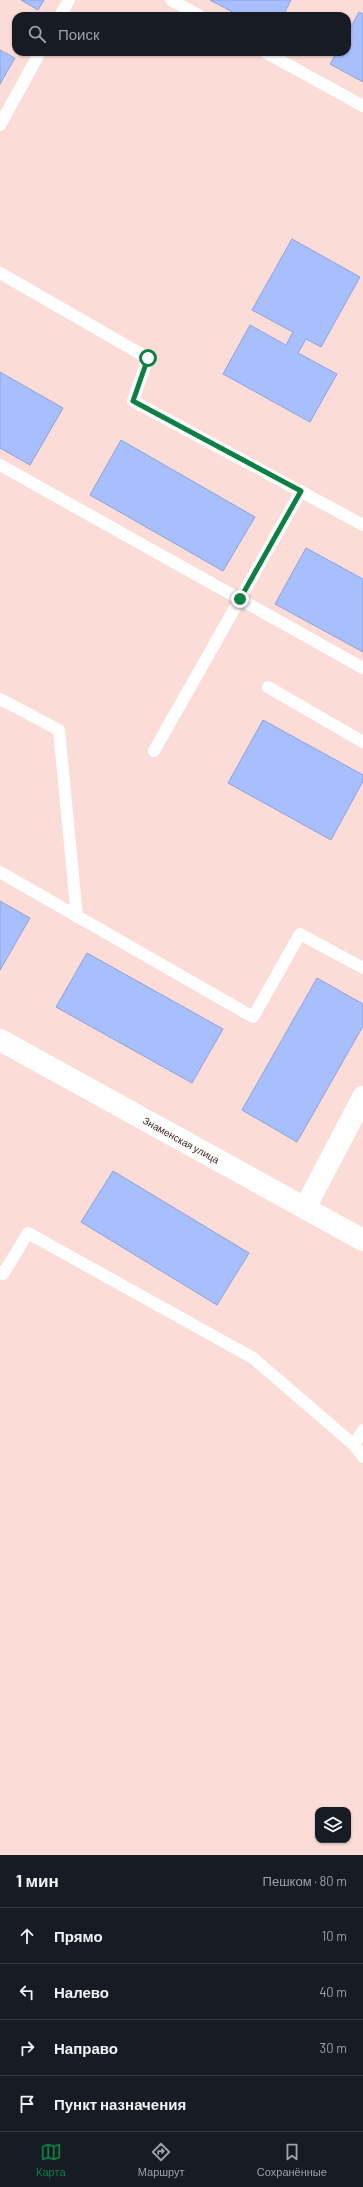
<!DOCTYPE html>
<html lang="ru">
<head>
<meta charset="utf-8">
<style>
  body { margin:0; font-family:Barlow,sans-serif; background:#242831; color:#f1f3f6 }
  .controls { position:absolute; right:12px; bottom:12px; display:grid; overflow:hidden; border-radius:8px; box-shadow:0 1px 3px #0004 }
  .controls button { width:36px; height:36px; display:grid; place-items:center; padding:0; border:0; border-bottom:1px solid #363941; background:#171b24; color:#f1f3f6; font:20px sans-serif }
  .stop { position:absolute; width:12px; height:12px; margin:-9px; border:3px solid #0b8043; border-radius:50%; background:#fff }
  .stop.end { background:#0b8043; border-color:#fff; box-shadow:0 1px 4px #0008 }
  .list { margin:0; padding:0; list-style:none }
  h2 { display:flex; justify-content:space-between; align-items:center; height:52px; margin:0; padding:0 16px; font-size:17px }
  h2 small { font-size:13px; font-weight:400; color:#9ea1a6 }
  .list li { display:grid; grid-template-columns:26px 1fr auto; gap:12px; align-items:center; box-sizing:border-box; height:56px; padding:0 16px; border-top:1px solid #363941 }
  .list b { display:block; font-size:15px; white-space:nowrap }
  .list em { font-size:13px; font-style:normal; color:#9ea1a6 }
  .icon { flex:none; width:22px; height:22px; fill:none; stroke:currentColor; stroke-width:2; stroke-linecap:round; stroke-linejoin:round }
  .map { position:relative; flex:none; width:363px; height:1855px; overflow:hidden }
  .search { position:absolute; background:#171b24; box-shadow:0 1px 3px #0004; left:12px; right:12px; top:12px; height:44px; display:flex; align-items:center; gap:10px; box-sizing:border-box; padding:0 14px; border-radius:12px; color:#9ea1a6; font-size:15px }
  .sheet { height:276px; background:#171b24 }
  nav { display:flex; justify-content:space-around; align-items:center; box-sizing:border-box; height:56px; border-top:1px solid #363941; background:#171b24; font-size:11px; color:#9ea1a6 }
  nav a { display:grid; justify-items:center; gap:2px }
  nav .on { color:#0b8043 }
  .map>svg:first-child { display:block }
  .building { fill:#a8bffe; stroke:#8ca2df }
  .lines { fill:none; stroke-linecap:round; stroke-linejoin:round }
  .lane { stroke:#fff; stroke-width:12 }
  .street { stroke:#fff; stroke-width:22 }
  .route { stroke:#0b8043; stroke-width:5 }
  .labels { text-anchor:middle; stroke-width:4; stroke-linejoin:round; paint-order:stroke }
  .street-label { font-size:10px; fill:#432521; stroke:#feedea }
</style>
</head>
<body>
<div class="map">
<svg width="363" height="1855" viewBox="0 0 363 1855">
  <rect width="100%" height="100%" fill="#fcdcd6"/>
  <path class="building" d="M 21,0 L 44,0 L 38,10 Z
    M 210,0 L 291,0 L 283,16 L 240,16 Z
    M 359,12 L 363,14 L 363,82 L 330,64 L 337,52 L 347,52 L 347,34 Z
    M 0,50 L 15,58 L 0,84 Z
    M 292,239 L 360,277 L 321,347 L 306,339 L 298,353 L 337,374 L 310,422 L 223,374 L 250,325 L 286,345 L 293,332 L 252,310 Z
    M 0,372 L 63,408 L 30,465 L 0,448 Z
    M 121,440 L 255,517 L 223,571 L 90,495 Z
    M 306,548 L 363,579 L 363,652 L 275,604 Z
    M 263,720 L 363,775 L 363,781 L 331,840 L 228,783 Z
    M 0,901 L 30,918 L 0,970 Z
    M 87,953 L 223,1029 L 192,1083 L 56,1007 Z
    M 317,978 L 363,1004 L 363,1026 L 297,1142 L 242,1110 Z
    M 113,1171 L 249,1253 L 217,1305 L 81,1222 Z"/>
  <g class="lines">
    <path class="lane" d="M 171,0 L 200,16
      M 60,16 L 69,0
      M 265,52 L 363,106
      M 0,125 L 40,52
      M 0,273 L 148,358 L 133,401 L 363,525
      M 0,465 L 363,668
      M 268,687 L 363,742
      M 0,699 L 59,730 L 77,917
      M 154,751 L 301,491
      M 0,872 L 253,1017 L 300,934 L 363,968
      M 0,1272 L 3,1274 L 28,1233 L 253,1358 L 354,1445 L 363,1457
      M 354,1445 L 363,1430"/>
    <g class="street">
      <path id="s1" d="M 0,1040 L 363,1240"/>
      <path d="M 305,1208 L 363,1097"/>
    </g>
  </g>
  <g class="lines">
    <path class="route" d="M 148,358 L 133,401 L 301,491 L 240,599"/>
  </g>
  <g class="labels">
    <g class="street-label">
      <text dy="4" stroke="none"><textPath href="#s1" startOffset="207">Знаменская улица</textPath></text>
    </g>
  </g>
</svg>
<div class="controls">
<button><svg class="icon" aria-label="layers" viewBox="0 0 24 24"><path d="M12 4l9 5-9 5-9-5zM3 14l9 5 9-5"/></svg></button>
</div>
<div class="stop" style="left:148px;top:358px"></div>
<div class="stop end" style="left:240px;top:599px"></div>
<div class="search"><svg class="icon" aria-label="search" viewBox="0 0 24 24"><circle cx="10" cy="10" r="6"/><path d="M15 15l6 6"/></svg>Поиск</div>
</div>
<section class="sheet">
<h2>1 мин<small>Пешком · 80 m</small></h2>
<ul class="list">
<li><svg class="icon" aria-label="ahead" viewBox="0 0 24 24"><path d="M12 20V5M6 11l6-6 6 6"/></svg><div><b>Прямо</b></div><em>10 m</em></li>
<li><svg class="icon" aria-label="left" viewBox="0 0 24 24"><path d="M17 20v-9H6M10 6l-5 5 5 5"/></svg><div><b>Налево</b></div><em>40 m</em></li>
<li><svg class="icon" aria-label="right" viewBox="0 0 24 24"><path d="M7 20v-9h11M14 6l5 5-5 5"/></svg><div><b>Направо</b></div><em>30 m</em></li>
<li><svg class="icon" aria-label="arrive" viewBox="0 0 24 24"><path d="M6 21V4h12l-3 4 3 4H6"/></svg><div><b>Пункт назначения</b></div></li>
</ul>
</section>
<nav>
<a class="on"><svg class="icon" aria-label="map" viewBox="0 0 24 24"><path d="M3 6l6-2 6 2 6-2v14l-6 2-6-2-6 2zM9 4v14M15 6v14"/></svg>Карта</a>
<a><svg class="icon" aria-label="directions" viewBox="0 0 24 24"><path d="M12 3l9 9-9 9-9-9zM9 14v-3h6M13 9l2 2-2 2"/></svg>Маршрут</a>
<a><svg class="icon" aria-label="saved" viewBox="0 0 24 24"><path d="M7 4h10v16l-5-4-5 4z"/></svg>Сохранённые</a>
</nav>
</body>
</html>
